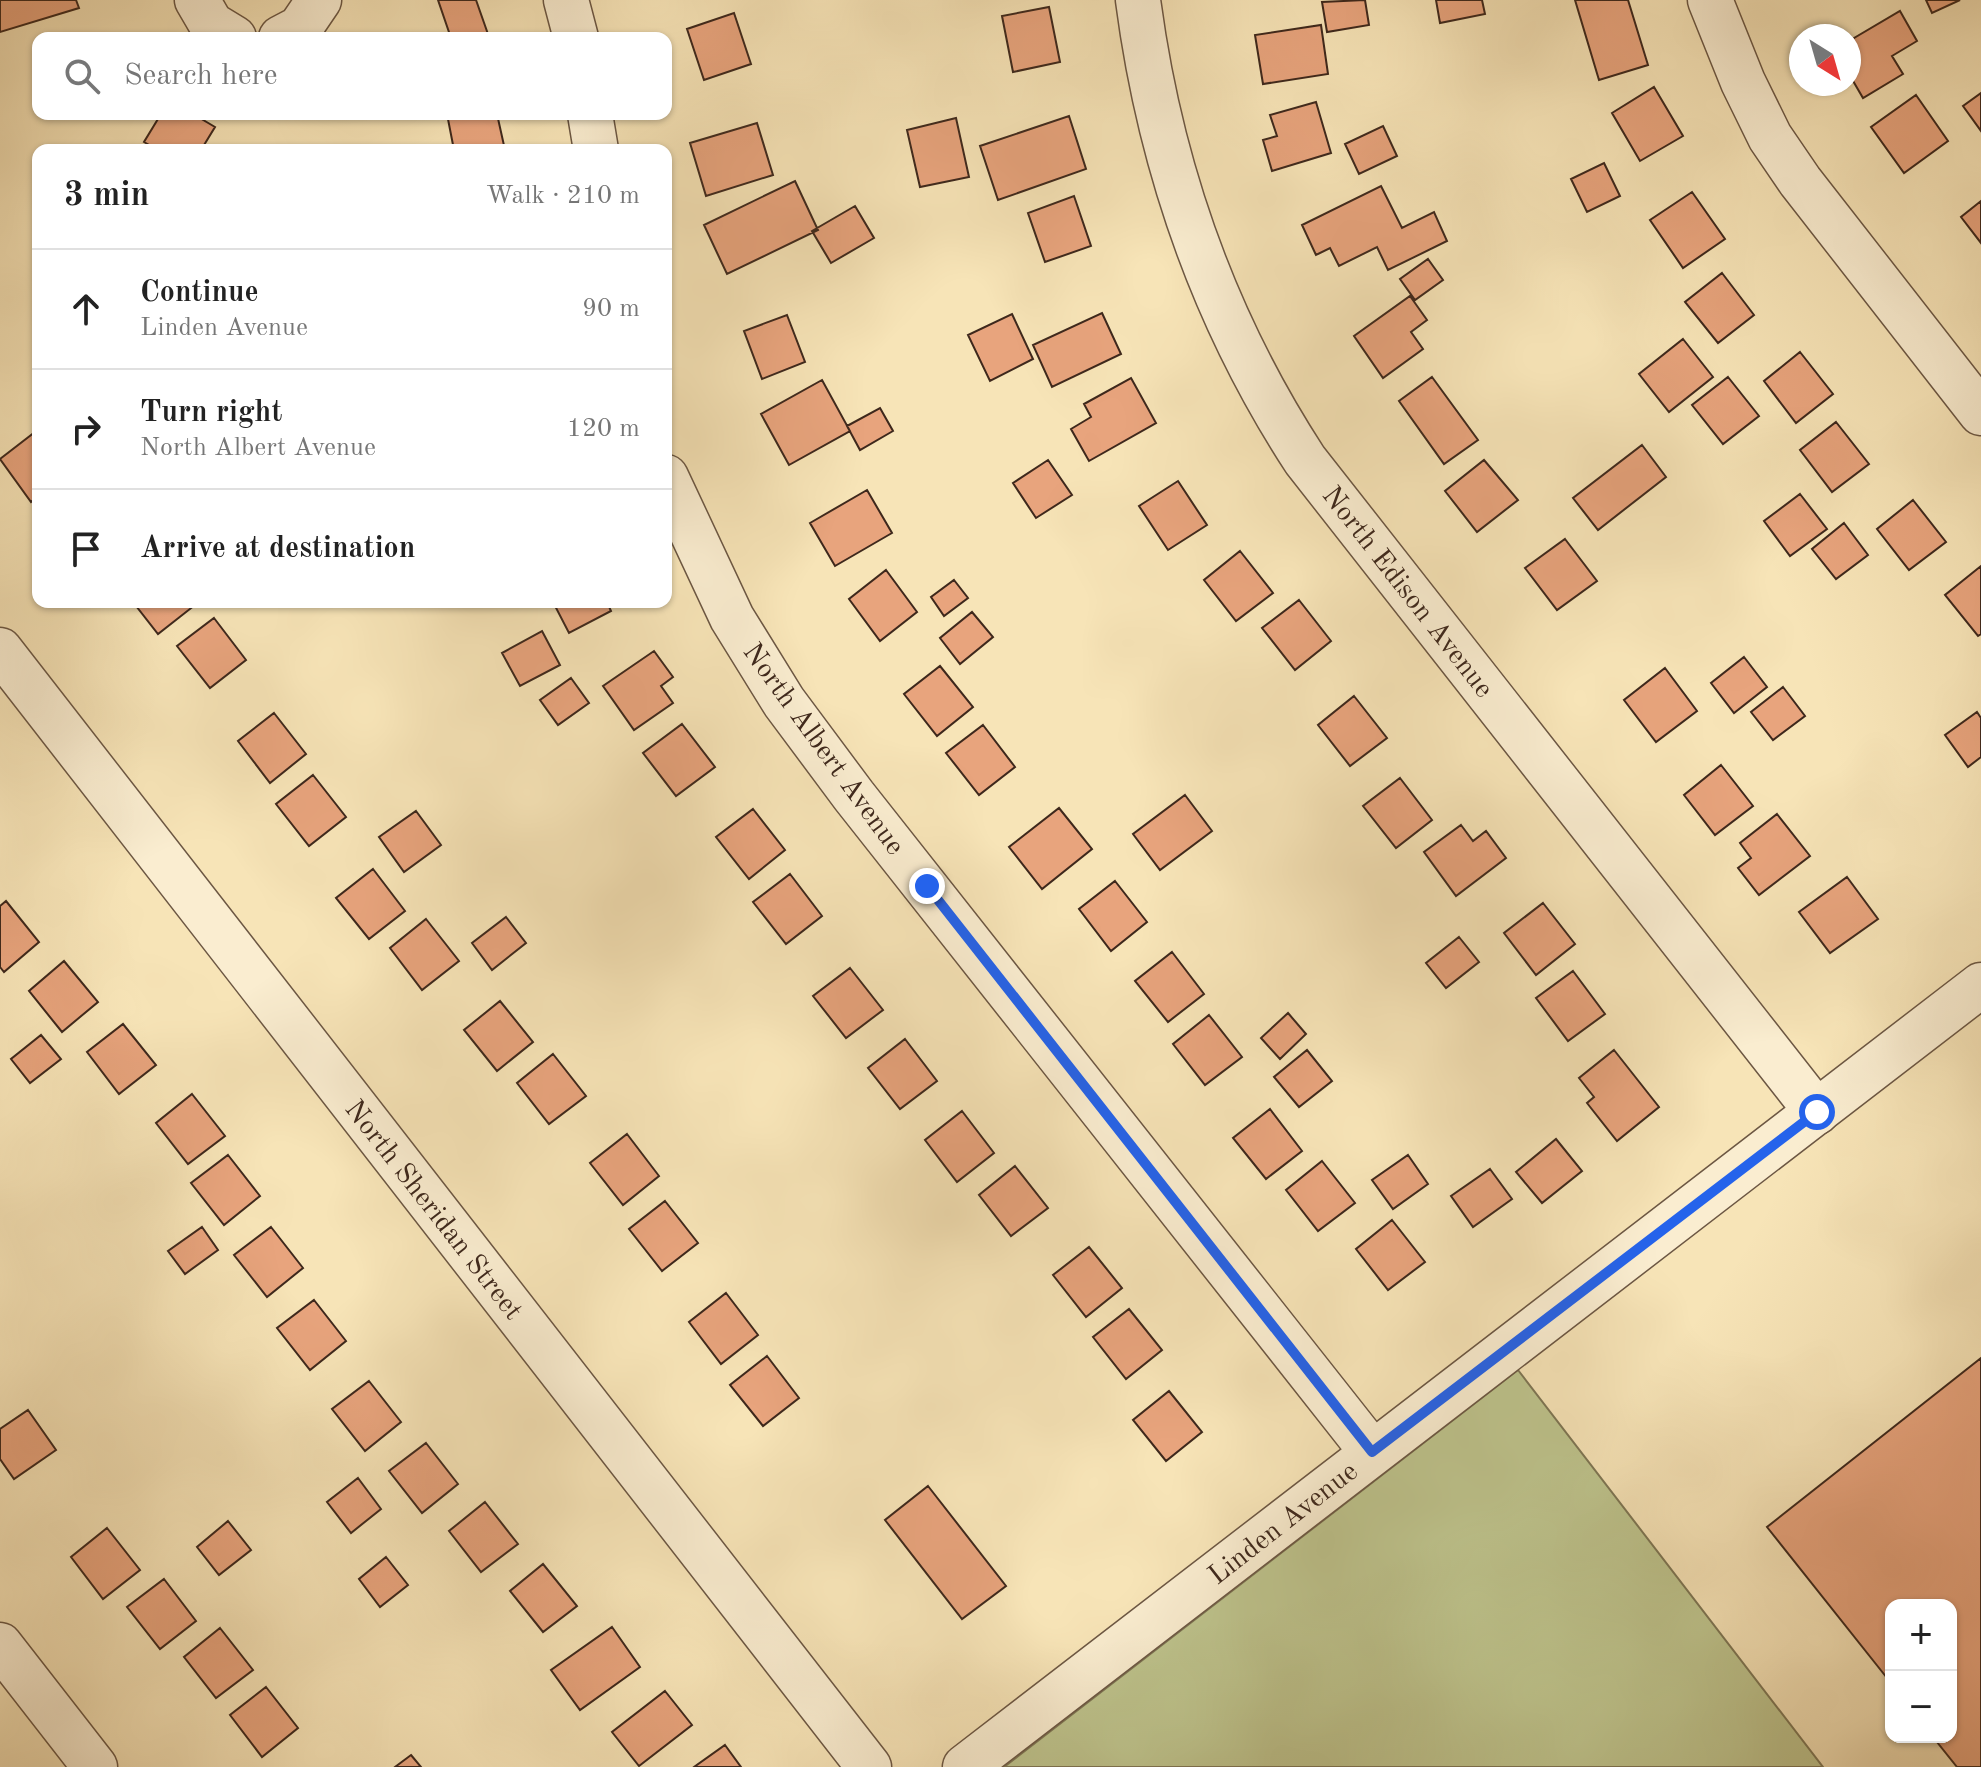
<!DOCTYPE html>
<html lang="en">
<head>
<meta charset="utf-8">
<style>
  body { margin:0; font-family:"Old Standard TT",serif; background:#f6f6f6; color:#222 }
  .controls { position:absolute; right:24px; bottom:24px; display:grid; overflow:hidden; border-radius:16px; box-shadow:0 2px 6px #0004 }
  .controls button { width:72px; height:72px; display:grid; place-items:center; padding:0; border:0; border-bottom:2px solid #e0e0e0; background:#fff; color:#222; font:40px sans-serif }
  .compass { position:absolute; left:1789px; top:24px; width:72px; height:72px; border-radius:50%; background:#fff; box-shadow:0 2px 6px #0004; rotate:143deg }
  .stop { position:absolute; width:24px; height:24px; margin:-18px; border:6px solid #2563eb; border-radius:50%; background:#fff }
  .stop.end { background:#2563eb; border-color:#fff; box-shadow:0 2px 8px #0008 }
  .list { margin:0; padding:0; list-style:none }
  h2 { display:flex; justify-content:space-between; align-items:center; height:104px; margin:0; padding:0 32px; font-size:34px }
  h2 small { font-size:26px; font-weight:400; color:#767676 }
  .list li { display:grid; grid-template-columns:52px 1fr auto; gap:24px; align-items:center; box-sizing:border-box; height:120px; padding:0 32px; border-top:2px solid #e0e0e0 }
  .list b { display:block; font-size:30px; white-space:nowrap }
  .list p { margin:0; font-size:26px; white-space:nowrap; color:#767676 }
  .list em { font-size:26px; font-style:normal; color:#767676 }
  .icon { flex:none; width:44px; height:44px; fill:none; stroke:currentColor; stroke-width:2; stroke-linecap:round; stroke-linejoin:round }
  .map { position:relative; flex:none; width:1981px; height:1767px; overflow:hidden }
  .search { position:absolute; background:#fff; box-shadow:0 2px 6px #0004; left:32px; top:32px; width:640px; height:88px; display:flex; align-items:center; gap:20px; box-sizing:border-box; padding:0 28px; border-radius:16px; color:#767676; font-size:30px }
  .panel { position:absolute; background:#fff; box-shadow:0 2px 6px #0004; left:32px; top:144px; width:640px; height:464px; border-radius:16px }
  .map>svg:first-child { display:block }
  .green { fill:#bec48d; stroke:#7e7654; stroke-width:2 }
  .building { fill:#e8a47d; stroke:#3e281c; stroke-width:2 }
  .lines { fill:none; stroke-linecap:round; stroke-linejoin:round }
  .minor-casing { stroke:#6c5743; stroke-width:47 }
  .tertiary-casing { stroke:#6c5743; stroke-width:47 }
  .minor { stroke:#faedd0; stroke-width:44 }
  .tertiary { stroke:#faedd0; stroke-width:44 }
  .route { stroke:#2563eb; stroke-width:10 }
  .labels { text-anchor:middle; stroke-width:7; stroke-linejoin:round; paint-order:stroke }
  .street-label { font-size:28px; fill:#3e281c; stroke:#faedd0 }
</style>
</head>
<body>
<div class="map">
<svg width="1981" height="1767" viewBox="0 0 1981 1767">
  <rect width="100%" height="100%" fill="#f7e4b7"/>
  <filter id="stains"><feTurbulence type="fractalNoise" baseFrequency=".0025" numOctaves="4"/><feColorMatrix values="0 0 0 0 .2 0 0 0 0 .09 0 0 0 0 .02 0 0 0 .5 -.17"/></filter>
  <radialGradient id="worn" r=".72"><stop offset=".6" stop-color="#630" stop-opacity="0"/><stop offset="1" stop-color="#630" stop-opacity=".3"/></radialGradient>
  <path class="green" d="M 1518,1370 L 1823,1767 L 1004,1767 Z"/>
  <path class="building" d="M 0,0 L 76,0 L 79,8 L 0,32 Z
    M 438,0 L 476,0 L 489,37 L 451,38 Z
    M 1365,0 L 1369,25 L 1327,32 L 1322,2 Z
    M 1436,0 L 1482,0 L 1485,14 L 1440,23 Z
    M 1575,0 L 1628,0 L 1648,65 L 1599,80 Z
    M 1926,0 L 1960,0 L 1932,13 Z
    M 1049,7 L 1060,62 L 1013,72 L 1002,16 Z
    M 1900,11 L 1917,41 L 1892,56 L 1903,74 L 1863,98 L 1849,74 L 1849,41 Z
    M 734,13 L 751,64 L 704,80 L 687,29 Z
    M 1321,25 L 1328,74 L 1263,84 L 1255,35 Z
    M 1654,87 L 1683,136 L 1640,161 L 1612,113 Z
    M 1981,93 L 1981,131 L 1963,106 Z
    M 1916,95 L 1948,141 L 1904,173 L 1871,127 Z
    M 1316,102 L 1331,153 L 1272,171 L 1263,140 L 1277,136 L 1270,115 Z
    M 161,114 L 193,114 L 215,127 L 201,150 L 158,150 L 144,142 Z
    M 447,114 L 497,114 L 505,150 L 454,150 Z
    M 1069,116 L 1086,169 L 998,200 L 980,146 Z
    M 956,118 L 969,177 L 920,187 L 907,130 Z
    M 757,123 L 773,175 L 706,196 L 690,143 Z
    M 1383,126 L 1397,156 L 1359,174 L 1345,144 Z
    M 1604,163 L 1620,196 L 1587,212 L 1571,179 Z
    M 795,181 L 818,230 L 727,274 L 704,225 Z
    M 1381,186 L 1402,228 L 1434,212 L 1447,241 L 1388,270 L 1377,247 L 1339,266 L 1330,248 L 1316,255 L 1302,225 Z
    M 1692,192 L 1725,239 L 1683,268 L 1650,220 Z
    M 1074,196 L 1091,246 L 1045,262 L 1028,213 Z
    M 1981,201 L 1981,243 L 1961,217 Z
    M 855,206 L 874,238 L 831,263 L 812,231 Z
    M 1428,259 L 1443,280 L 1415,300 L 1400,279 Z
    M 1722,273 L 1754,315 L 1718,343 L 1685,302 Z
    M 1410,296 L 1427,320 L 1411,332 L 1423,349 L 1383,378 L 1354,336 Z
    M 1102,313 L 1121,354 L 1052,387 L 1033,345 Z
    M 1012,314 L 1033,359 L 990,381 L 968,335 Z
    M 787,315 L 805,362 L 762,379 L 744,331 Z
    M 1683,339 L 1713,377 L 1669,412 L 1639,374 Z
    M 1800,352 L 1833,394 L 1796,423 L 1764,381 Z
    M 1432,377 L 1478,440 L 1444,464 L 1399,401 Z
    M 1728,377 L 1759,416 L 1723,444 L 1692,405 Z
    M 1131,378 L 1156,423 L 1089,461 L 1071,429 L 1091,417 L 1084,404 Z
    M 822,380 L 850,431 L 789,465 L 761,414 Z
    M 880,408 L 893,431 L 860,450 L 847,426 Z
    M 1836,422 L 1869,464 L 1832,492 L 1800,450 Z
    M 35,432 L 38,437 L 38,496 L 31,502 L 0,459 Z
    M 1642,445 L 1666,477 L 1598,530 L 1573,498 Z
    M 1048,460 L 1072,495 L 1036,518 L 1013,483 Z
    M 1484,460 L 1518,500 L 1477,532 L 1445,491 Z
    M 1178,481 L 1207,525 L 1168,550 L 1139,506 Z
    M 867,490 L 892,533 L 835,566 L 810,523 Z
    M 1800,494 L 1827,529 L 1790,556 L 1764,521 Z
    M 1913,500 L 1946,542 L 1909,570 L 1877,529 Z
    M 1844,523 L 1868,555 L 1836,579 L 1812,549 Z
    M 1565,539 L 1597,581 L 1557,610 L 1525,568 Z
    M 1240,551 L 1273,593 L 1236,621 L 1204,580 Z
    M 1981,566 L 1981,634 L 1978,636 L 1945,595 Z
    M 886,570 L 917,612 L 880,641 L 849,599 Z
    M 954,580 L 968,598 L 944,616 L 931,597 Z
    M 1299,600 L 1331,641 L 1295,670 L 1262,628 Z
    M 133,602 L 192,602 L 195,605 L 158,634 Z
    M 553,602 L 607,602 L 611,611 L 569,633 Z
    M 972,612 L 993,637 L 960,664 L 940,638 Z
    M 214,618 L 246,660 L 210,688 L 177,646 Z
    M 542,631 L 560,665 L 520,686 L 502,653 Z
    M 654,651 L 673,677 L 661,686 L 673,703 L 634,730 L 603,686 Z
    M 1744,657 L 1767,687 L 1734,713 L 1711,683 Z
    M 940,666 L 973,707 L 937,736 L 904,694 Z
    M 1665,668 L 1697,711 L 1656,742 L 1624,700 Z
    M 571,678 L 589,703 L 558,725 L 540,700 Z
    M 1783,687 L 1805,716 L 1773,740 L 1751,712 Z
    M 1354,696 L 1387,738 L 1350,766 L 1318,725 Z
    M 1977,712 L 1981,718 L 1981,757 L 1968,767 L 1945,735 Z
    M 274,713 L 306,754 L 270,783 L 238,741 Z
    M 682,724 L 715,767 L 676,796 L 643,753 Z
    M 983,725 L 1015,767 L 979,795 L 946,753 Z
    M 1721,765 L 1753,806 L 1715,835 L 1684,795 Z
    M 313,775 L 346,817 L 309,846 L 276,804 Z
    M 1400,778 L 1432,820 L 1396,848 L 1363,806 Z
    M 1185,795 L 1212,831 L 1160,870 L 1133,834 Z
    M 1059,808 L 1092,849 L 1042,889 L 1009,847 Z
    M 753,809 L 785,850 L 749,879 L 716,837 Z
    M 416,811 L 441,845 L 404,872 L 379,837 Z
    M 1777,814 L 1810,856 L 1759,895 L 1738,868 L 1751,858 L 1740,843 Z
    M 1461,825 L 1473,841 L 1486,831 L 1506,858 L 1456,896 L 1424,852 Z
    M 373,869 L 405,911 L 369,939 L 336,898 Z
    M 790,874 L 822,916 L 786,944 L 753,902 Z
    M 1847,877 L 1878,919 L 1830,953 L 1799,912 Z
    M 1115,881 L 1147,922 L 1111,951 L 1079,909 Z
    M 6,901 L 39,942 L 4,972 L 0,967 L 0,906 Z
    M 1543,903 L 1575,944 L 1536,975 L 1504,933 Z
    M 506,917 L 526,943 L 492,970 L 472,943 Z
    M 426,919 L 459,961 L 422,990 L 390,948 Z
    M 1459,937 L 1479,962 L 1446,988 L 1426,963 Z
    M 1172,952 L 1204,994 L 1168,1022 L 1135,981 Z
    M 64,961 L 98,1002 L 62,1032 L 29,991 Z
    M 850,968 L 883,1010 L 846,1038 L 813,996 Z
    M 1573,971 L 1605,1014 L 1568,1041 L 1536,998 Z
    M 500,1001 L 533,1042 L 497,1071 L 464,1030 Z
    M 1288,1013 L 1306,1034 L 1280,1059 L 1261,1038 Z
    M 1209,1015 L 1242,1057 L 1205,1085 L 1173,1044 Z
    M 123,1024 L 156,1065 L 119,1094 L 87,1052 Z
    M 41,1035 L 61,1059 L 30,1083 L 11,1059 Z
    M 905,1039 L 937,1081 L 900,1109 L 868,1068 Z
    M 1307,1050 L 1332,1081 L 1299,1107 L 1274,1077 Z
    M 1614,1050 L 1659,1107 L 1617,1141 L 1587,1103 L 1594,1097 L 1579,1078 Z
    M 553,1054 L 586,1096 L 549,1124 L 517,1083 Z
    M 192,1094 L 225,1136 L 188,1164 L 156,1123 Z
    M 1270,1109 L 1302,1151 L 1266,1179 L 1233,1138 Z
    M 962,1111 L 994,1153 L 957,1182 L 925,1140 Z
    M 627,1134 L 659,1176 L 623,1205 L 590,1163 Z
    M 1556,1139 L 1582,1171 L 1542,1203 L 1516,1172 Z
    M 228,1155 L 260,1196 L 224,1225 L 191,1183 Z
    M 1408,1155 L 1428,1184 L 1393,1209 L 1372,1180 Z
    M 1322,1161 L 1355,1203 L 1318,1231 L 1286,1190 Z
    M 1015,1166 L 1048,1208 L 1011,1236 L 979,1195 Z
    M 1490,1169 L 1512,1199 L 1473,1227 L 1451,1196 Z
    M 665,1201 L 698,1243 L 662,1271 L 629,1229 Z
    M 1392,1220 L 1425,1262 L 1388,1290 L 1356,1249 Z
    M 202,1227 L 218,1250 L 185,1274 L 168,1251 Z
    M 271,1227 L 303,1268 L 267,1297 L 234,1255 Z
    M 1089,1247 L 1122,1288 L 1086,1317 L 1053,1275 Z
    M 726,1293 L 758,1335 L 721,1364 L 689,1322 Z
    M 314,1300 L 346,1341 L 310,1370 L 277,1328 Z
    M 1129,1309 L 1162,1350 L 1126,1379 L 1093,1337 Z
    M 767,1356 L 799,1398 L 763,1426 L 730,1385 Z
    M 1981,1358 L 1981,1767 L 1957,1767 L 1933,1737 L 1951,1737 L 1951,1605 L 1891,1605 L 1891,1683 L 1767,1527 Z
    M 369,1381 L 401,1422 L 365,1451 L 332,1409 Z
    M 1169,1391 L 1202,1432 L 1166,1461 L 1133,1420 Z
    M 28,1410 L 56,1450 L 14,1479 L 0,1459 L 0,1429 Z
    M 426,1443 L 458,1484 L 422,1513 L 389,1471 Z
    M 358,1478 L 381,1509 L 351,1533 L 327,1502 Z
    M 928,1486 L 1006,1586 L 962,1619 L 885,1520 Z
    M 485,1502 L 518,1544 L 481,1572 L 449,1531 Z
    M 228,1521 L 251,1550 L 219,1575 L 197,1547 Z
    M 107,1528 L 140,1570 L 103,1599 L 71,1557 Z
    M 386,1557 L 408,1585 L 380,1607 L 359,1579 Z
    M 543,1564 L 577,1606 L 543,1632 L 510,1591 Z
    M 164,1579 L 196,1621 L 160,1649 L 127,1607 Z
    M 612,1627 L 640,1667 L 580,1710 L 551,1670 Z
    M 220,1628 L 253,1670 L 216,1698 L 184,1657 Z
    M 266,1687 L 298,1728 L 262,1757 L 230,1715 Z
    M 665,1691 L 692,1725 L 639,1766 L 612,1732 Z
    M 725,1745 L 741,1767 L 694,1767 Z
    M 411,1755 L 421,1767 L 395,1767 Z"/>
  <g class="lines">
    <g class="minor-casing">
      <path id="minor" d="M 197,0 L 211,24 L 234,38
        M 566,0 L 576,38
        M 1138,0 C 1160,167 1213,319 1305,460 L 1817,1112
        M 1710,0 L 1743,82 L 1770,137 L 1800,181 L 1981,413
        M 281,38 L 300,28 L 319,0
        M 590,114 L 596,150
        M 666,477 L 732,618 L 784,702 L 854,796 L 1372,1452
        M 0,1645 L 95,1767"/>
    </g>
    <g class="tertiary-casing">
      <path id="tertiary" d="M 0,650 L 869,1767
        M 965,1767 L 1981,985"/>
    </g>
    <use href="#minor" class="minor"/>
    <use href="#tertiary" class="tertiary"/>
  </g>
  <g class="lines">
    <path class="route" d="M 927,886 L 1372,1452 L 1817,1112"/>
  </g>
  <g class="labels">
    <g class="street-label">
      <text transform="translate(1409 591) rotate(52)" y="10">North Edison Avenue</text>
      <text transform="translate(825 748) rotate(54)" y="10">North Albert Avenue</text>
      <text transform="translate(435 1209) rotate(52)" y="10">North Sheridan Street</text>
      <text transform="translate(1282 1522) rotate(-38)" y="10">Linden Avenue</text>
    </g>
  </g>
  <rect width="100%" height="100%" filter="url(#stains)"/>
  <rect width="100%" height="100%" fill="url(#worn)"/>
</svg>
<div class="controls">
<button>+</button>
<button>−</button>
</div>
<svg class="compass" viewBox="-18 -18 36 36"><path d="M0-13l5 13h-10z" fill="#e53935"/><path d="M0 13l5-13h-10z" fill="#767676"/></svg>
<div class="stop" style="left:1817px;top:1112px"></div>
<div class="stop end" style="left:927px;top:886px"></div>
<div class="search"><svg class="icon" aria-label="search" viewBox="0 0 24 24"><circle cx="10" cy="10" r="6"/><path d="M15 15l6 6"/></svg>Search here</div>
<section class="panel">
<h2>3 min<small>Walk · 210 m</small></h2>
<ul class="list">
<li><svg class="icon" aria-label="ahead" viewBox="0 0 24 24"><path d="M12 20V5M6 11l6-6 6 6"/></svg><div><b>Continue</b><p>Linden Avenue</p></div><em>90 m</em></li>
<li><svg class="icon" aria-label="right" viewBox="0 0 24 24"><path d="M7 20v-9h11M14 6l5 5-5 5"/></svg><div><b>Turn right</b><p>North Albert Avenue</p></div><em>120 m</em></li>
<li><svg class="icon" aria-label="arrive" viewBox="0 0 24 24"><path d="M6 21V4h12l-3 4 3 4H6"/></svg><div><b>Arrive at destination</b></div></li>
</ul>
</section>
</div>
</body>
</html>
